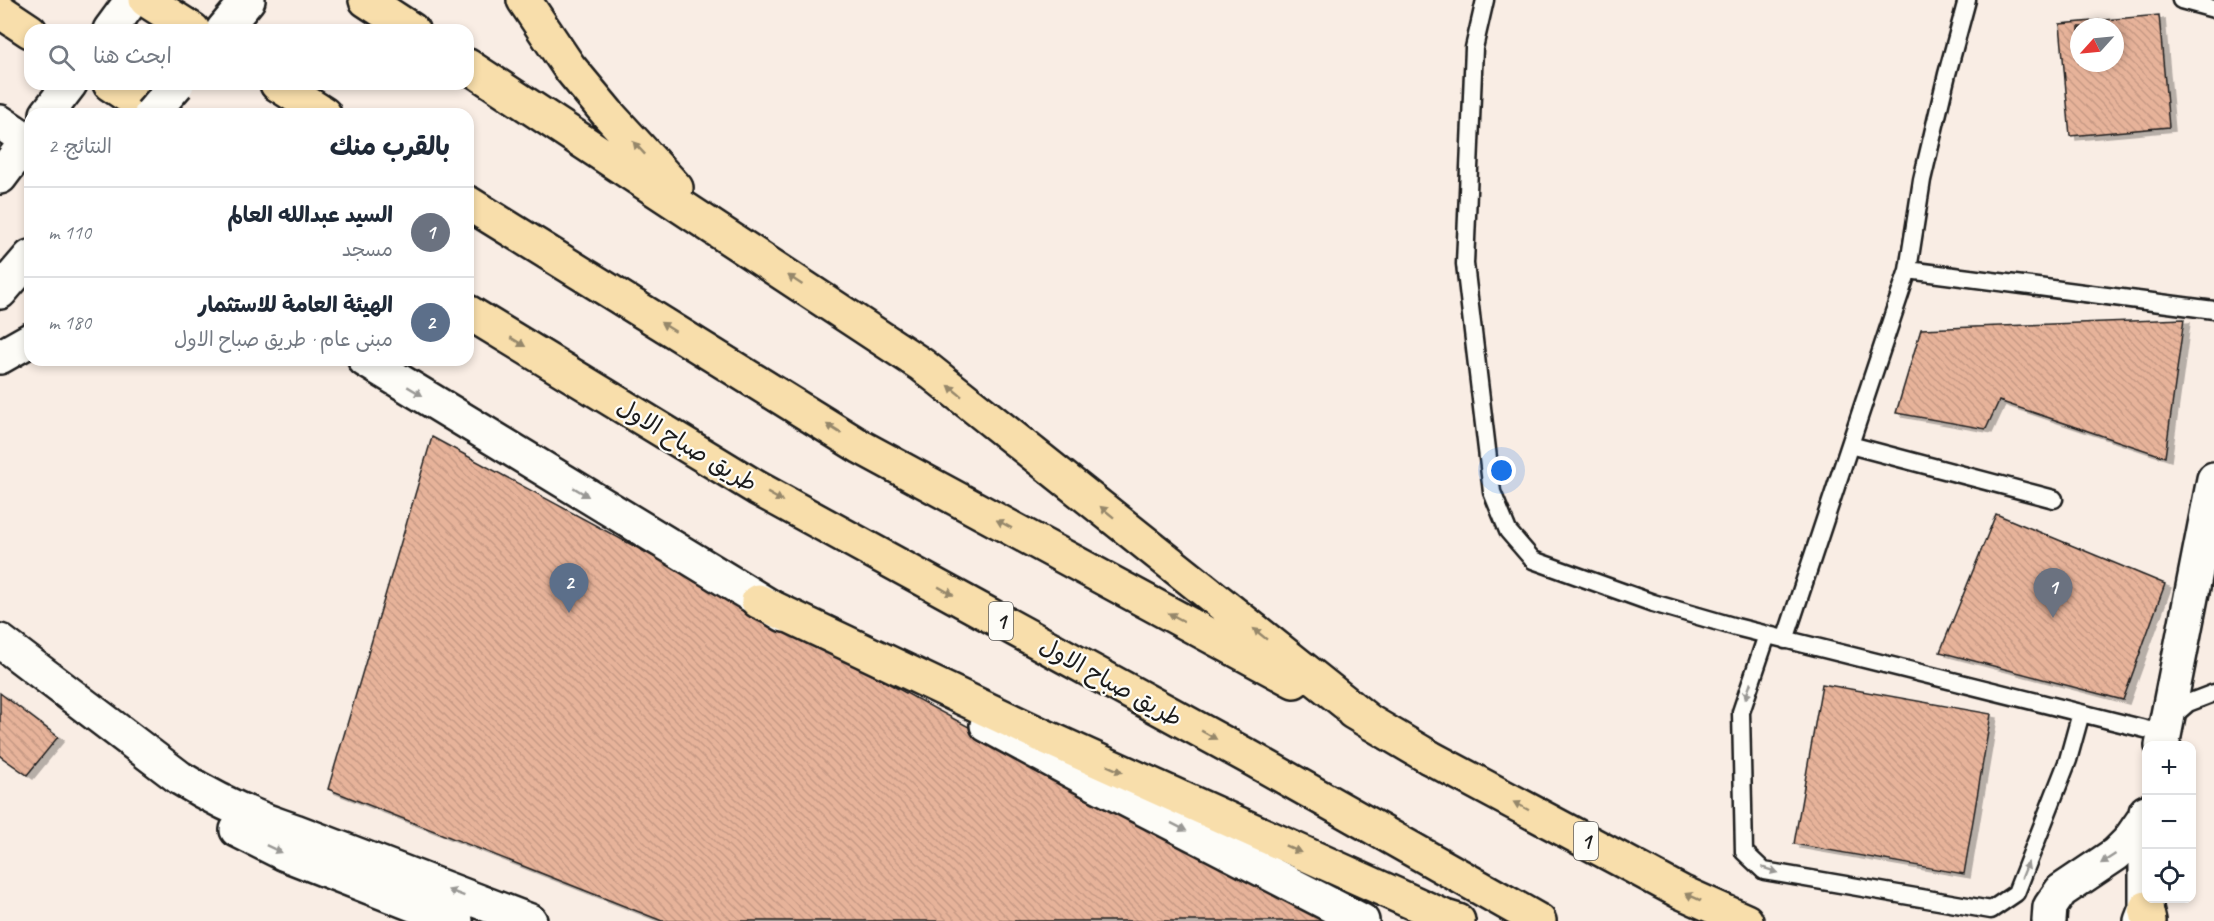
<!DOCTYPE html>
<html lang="ar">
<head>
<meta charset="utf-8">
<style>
  body { margin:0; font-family:Caveat,"Playpen Sans Arabic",sans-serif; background:#f2f2f3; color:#1f2937; direction:rtl }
  .controls { position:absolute; right:18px; bottom:18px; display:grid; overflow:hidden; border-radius:12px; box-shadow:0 3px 9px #0003 }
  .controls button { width:54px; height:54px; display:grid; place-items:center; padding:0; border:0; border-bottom:2px solid #e0e1e3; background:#fff; color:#1f2937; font:30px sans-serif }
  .compass { position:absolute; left:2070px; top:18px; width:54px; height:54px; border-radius:50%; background:#fff; box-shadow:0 3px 9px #0003; rotate:243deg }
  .you { position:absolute; left:1502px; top:471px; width:21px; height:21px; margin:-15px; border:4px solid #fff; border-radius:50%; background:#1a73e8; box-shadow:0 0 0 9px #1a73e833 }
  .badge { display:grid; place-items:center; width:39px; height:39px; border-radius:50%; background:#0b8043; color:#fff; font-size:20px; font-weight:700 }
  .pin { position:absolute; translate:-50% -50px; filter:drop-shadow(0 2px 3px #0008) }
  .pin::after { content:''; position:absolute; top:32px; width:21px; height:18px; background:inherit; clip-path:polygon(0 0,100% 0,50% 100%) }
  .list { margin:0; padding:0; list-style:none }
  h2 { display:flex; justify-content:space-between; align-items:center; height:78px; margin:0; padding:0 24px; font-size:26px }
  h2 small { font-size:20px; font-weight:400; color:#747a83 }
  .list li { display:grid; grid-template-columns:39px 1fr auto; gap:18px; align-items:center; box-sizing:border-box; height:90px; padding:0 24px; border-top:2px solid #e0e1e3 }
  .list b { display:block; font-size:22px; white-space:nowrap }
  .list p { margin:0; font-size:20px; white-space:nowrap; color:#747a83 }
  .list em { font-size:20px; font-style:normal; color:#747a83 }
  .icon { flex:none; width:33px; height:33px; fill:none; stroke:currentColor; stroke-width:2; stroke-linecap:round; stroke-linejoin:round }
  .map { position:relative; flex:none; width:2214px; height:921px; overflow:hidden; direction:ltr }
  .search { position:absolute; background:#fff; box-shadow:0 3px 9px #0003; left:24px; top:24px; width:450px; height:66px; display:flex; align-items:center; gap:15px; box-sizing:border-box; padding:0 21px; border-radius:18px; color:#747a83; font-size:22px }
  .panel { position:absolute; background:#fff; box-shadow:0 3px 9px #0003; left:24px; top:108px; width:450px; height:258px; border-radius:18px; direction:rtl }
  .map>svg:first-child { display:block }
  .building { fill:url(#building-back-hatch); stroke:#1c1c1c; stroke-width:1.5; fill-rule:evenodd; filter:url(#shadow) }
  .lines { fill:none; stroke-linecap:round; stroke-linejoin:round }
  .service-casing { stroke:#1c1c1c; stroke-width:21 }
  .minor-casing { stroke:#1c1c1c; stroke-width:38 }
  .tertiary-casing { stroke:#1c1c1c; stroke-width:38 }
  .secondary-casing { stroke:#1c1c1c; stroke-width:38 }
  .primary-casing { stroke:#1c1c1c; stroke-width:38 }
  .motorway-casing { stroke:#1c1c1c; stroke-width:38 }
  .service { stroke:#fdfcf7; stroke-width:16 }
  .minor { stroke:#fdfcf7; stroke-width:33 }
  .tertiary { stroke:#fdfcf7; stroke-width:33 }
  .secondary { stroke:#fdfcf7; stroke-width:33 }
  .primary { stroke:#f8deab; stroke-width:33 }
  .motorway { stroke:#f8deab; stroke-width:33 }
  .secondary-bridge-casing { stroke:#1c1c1c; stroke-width:38; stroke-linecap:butt }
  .secondary-bridge { stroke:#fdfcf7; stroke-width:33 }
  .oneway { fill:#95876b }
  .oneway2 { fill:#989794 }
  .labels { text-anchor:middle; stroke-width:4.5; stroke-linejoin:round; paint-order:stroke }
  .shield { fill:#fdfcf7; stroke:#605f5e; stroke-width:1.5 }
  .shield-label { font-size:22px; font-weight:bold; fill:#1c1c1c }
  .street-label { font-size:24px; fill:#1c1c1c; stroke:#fdfcf7 }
</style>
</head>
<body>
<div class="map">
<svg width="2214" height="921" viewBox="0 0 2214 921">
  <defs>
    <pattern id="building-back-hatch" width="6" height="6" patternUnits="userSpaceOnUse" patternTransform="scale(1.5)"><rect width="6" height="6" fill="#e7b39a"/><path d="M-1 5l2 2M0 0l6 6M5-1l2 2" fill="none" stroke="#c69984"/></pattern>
    <filter id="shadow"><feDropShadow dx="6" dy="4" stdDeviation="0" flood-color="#0004"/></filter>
  </defs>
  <rect width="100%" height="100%" fill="#f9ede4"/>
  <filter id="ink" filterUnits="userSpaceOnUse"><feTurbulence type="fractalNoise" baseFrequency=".0167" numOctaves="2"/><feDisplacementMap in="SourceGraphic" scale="12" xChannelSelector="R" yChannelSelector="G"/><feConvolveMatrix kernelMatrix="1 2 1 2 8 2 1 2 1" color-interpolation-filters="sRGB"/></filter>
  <g filter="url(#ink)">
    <path class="building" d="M 2159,15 L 2169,127 L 2070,136 L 2060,24 ZM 2079,27 L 2115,27 L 2115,63 L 2079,63 Z
      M 2184,319 L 2165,457 L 1999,401 L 1986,429 L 1896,413 L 1921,329 Z
      M 432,437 L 1328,921 L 662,921 L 328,789 Z
      M 1996,514 L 2165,584 L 2123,700 L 1940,652 Z
      M 1822,684 L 1991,714 L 1964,874 L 1794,844 Z
      M 0,693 L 58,737 L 27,775 L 0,756 Z"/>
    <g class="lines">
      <g class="service-casing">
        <path id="service" d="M 1485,0 L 1474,48 L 1465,264 L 1492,492 L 1508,531 L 1533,560 L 1653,603 L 1736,627 L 2165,734
          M 2181,0 L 2214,9
          M 1908,270 L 2214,310
          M 1850,445 L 2054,499
          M 1767,635 L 1741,712 L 1744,852 L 1764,871 L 1991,910 L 2016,893 L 2068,760 L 2081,713
          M 1785,640 L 1908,270 L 1922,180 L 1947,74 L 1967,0
          M 2172,717 L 2188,703 L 2214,693"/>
      </g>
      <g class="minor-casing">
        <path id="minor" d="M 0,641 L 180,778 C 217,801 254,818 295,831 L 530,921
          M 237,830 L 285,854 L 456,921"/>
      </g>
      <g class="tertiary-casing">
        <path id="tertiary" d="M 2162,746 L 2214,479
          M 2049,921 L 2050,907 L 2061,891 L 2116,854 L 2128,842 L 2146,816
          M 2141,921 L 2146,908 L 2146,812"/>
      </g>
      <g class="secondary-casing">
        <path id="secondary" d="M 110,30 L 132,0
          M 223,30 L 248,0
          M 47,114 L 70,84
          M 0,122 L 30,142
          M 0,177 L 30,137
          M 0,292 L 30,257
          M 0,357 L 30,340
          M 365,360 L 784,615
          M 987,725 L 1096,784 L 1362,921"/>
      </g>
      <g class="primary-casing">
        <path id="primary" d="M 758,601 L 1039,734 L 1445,917 L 1458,921
          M 1429,757 L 1681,892 L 1746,921
          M 2146,908 L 2149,921"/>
      </g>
      <g class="motorway-casing">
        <path id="motorway" d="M 146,0 L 193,30
          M 366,0 L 412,30
          M 524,0 L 569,67 L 608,114 L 676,188
          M 0,11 L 30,31
          M 468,66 L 922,365 L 1371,723
          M 110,84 L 155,114
          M 277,84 L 324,114
          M 468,203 L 861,447 L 1294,681
          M 468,312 L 757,488 L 1249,757 L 1539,921
          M 1353,712 L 1429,757"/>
      </g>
      <use href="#service" class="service"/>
      <use href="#minor" class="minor"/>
      <use href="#tertiary" class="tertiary"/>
      <use href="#secondary" class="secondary"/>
      <use href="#primary" class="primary"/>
      <use href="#motorway" class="motorway"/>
      <g class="secondary-bridge-casing">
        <path id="secondary-bridge" d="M 151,114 L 177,84"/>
      </g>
      <use href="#secondary-bridge" class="secondary-bridge"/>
    </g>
    <defs><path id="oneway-solid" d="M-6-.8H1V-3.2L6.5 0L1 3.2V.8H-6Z" transform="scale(1.5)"/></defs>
    <g class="oneway">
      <use href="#oneway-solid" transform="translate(639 148) rotate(-133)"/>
      <use href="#oneway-solid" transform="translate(795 280) rotate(-146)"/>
      <use href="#oneway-solid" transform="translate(668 327) rotate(-148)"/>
      <use href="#oneway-solid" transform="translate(518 342) rotate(31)"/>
      <use href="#oneway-solid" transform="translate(955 391) rotate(-141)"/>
      <use href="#oneway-solid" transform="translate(834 429) rotate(-148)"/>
      <use href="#oneway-solid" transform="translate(775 497) rotate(29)"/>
      <use href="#oneway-solid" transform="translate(1107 512) rotate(-141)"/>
      <use href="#oneway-solid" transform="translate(1004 524) rotate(-152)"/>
      <use href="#oneway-solid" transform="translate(946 591) rotate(29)"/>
      <use href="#oneway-solid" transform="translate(1176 617) rotate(-152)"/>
      <use href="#oneway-solid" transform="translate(1260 634) rotate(-141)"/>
      <use href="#oneway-solid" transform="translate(1209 735) rotate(29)"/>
      <use href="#oneway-solid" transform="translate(1115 769) rotate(24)"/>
      <use href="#oneway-solid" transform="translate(1521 806) rotate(-152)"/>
      <use href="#oneway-solid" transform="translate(1293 849) rotate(24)"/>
      <use href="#oneway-solid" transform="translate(1693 897) rotate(-156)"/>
    </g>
    <g class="oneway2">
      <use href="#oneway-solid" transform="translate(415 391) rotate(31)"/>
      <use href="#oneway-solid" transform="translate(581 492) rotate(31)"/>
      <use href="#oneway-solid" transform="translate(1748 691) rotate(109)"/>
      <use href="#oneway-solid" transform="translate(1179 827) rotate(27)"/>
      <use href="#oneway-solid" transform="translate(274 849) rotate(25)"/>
      <use href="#oneway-solid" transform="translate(2108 859) rotate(147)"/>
      <use href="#oneway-solid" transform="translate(1770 870) rotate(18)"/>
      <use href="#oneway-solid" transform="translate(2025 870) rotate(-68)"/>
      <use href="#oneway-solid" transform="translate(456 893) rotate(-159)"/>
    </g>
  </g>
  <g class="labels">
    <g class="shield">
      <rect x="989" y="602" width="24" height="38" rx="4.5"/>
      <rect x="1574" y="822" width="24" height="38" rx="4.5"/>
    </g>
    <g class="shield-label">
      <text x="1001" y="629">1</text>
      <text x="1586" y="849">1</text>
    </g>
    <g class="street-label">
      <text transform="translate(687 445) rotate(31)" y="8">طريق صباح الاول</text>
      <text transform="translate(1111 682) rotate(29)" y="8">طريق صباح الاول</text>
    </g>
  </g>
</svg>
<div class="controls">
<button>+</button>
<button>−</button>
<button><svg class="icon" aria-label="locate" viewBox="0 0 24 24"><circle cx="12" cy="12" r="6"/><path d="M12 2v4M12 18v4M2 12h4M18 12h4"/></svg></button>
</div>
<svg class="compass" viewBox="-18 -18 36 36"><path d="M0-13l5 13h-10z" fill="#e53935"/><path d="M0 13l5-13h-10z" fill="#747a83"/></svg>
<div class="you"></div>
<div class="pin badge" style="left:2053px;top:618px;background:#6b7280">1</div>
<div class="pin badge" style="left:569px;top:613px;background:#5c6f8a">2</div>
<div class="search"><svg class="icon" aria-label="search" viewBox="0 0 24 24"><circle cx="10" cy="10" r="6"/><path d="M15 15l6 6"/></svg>ابحث هنا</div>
<section class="panel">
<h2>بالقرب منك<small>النتائج: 2</small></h2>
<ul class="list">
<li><span class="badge" style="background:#6b7280">1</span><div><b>السيد عبدالله العالم</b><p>مسجد</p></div><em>110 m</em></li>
<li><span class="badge" style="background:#5c6f8a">2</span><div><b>الهيئة العامة للاستثمار</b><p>مبنى عام · طريق صباح الاول</p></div><em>180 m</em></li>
</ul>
</section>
</div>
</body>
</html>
